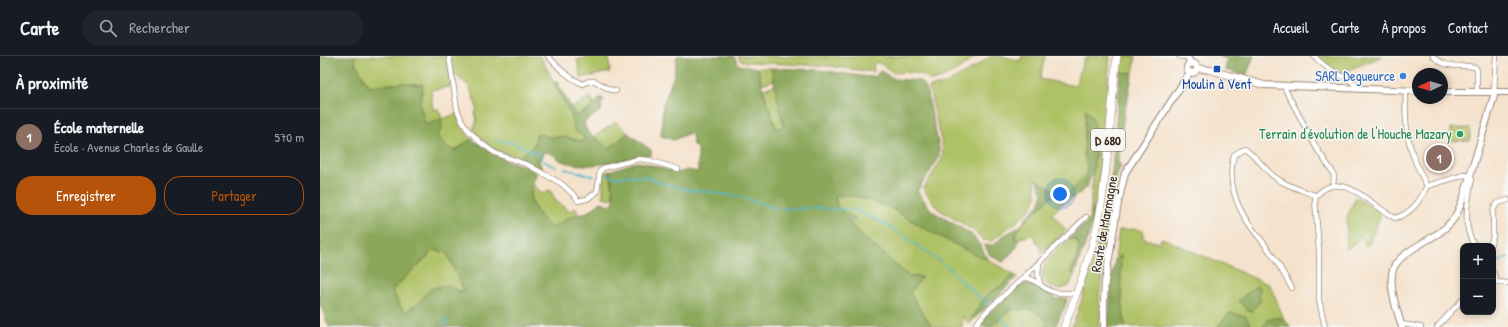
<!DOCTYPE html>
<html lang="fr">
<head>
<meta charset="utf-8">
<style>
  body { margin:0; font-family:"Patrick Hand",sans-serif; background:#20242c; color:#f1f3f6 }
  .controls { position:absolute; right:12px; bottom:12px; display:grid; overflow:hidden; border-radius:8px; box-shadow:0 2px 6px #0003 }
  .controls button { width:36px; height:36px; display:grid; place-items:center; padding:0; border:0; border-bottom:1px solid #363941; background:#171b24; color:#f1f3f6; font:20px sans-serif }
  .compass { position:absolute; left:1092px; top:12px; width:36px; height:36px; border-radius:50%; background:#171b24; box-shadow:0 2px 6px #0003; rotate:266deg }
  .you { position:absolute; left:740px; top:138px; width:14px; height:14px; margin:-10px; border:3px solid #fff; border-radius:50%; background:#1a73e8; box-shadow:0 0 0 6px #1a73e833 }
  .badge { display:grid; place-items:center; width:26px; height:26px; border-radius:50%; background:#b45309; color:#fff; font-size:13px; font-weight:700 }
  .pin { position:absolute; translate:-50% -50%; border:2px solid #fff; box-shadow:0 1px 4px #0006 }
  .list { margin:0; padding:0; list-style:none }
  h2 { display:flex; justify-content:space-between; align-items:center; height:52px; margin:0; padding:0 16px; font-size:17px }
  h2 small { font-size:13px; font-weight:400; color:#9ea1a6 }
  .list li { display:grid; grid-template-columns:26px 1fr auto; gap:12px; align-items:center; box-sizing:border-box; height:56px; padding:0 16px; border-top:1px solid #363941 }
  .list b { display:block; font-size:15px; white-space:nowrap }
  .list p { margin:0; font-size:13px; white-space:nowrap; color:#9ea1a6 }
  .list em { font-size:13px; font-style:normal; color:#9ea1a6 }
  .actions { display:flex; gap:8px; padding:12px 16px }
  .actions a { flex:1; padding:9px 0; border:1px solid #b45309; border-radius:16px; text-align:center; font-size:14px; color:#b45309 }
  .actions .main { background:#b45309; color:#fff }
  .icon { flex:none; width:22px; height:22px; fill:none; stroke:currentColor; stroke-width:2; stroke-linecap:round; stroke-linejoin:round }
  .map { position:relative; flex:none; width:1188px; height:271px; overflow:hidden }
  header { display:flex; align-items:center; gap:24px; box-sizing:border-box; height:56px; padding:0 20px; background:#171b24; border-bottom:1px solid #363941 }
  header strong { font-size:19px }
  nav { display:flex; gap:22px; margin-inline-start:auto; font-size:14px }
  .search { width:280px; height:36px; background:#20242c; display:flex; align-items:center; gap:10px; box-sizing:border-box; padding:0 14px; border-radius:16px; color:#9ea1a6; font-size:15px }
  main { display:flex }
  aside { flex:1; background:#171b24 }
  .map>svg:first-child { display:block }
  .green { fill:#afc165; stroke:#757642 }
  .forest { fill:#8ba75a; stroke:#63683c; fill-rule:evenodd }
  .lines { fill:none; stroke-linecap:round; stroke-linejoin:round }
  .stream { stroke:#4eb9ca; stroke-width:1.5 }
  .street-casing { stroke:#988675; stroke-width:6 }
  .secondary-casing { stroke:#988675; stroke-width:8 }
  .primary-casing { stroke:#988675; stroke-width:8 }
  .street { stroke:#fff; stroke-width:4.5 }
  .secondary { stroke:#fff; stroke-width:6 }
  .primary { stroke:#fff; stroke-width:7 }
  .transit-dot { fill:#1a4fb4; stroke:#f6f6f2; stroke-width:1.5 }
  .shop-dot { fill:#3f7fe0; stroke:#f6f6f2; stroke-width:1.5 }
  .leisure-dot { fill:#2e9e5b; stroke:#f6f6f2; stroke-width:1.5 }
  .labels { text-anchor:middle; stroke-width:3; stroke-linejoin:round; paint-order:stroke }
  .shield { fill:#f6f6f2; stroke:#73675e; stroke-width:1 }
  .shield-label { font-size:13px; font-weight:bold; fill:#3b2a1e }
  .shop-label { font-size:14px; fill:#366cbe; stroke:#f6f6f2; text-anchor:end }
  .transit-label { font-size:14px; fill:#164399; stroke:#f6f6f2 }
  .leisure-label { font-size:14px; fill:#27864d; stroke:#f6f6f2; text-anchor:end }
  .street-label { font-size:14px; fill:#3b2a1e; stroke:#f6f6f2 }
</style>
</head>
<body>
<header>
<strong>Carte</strong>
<div class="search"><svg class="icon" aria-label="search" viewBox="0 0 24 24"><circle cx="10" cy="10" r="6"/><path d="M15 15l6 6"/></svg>Rechercher</div>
<nav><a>Accueil</a><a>Carte</a><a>À propos</a><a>Contact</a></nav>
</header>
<main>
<aside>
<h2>À proximité<small></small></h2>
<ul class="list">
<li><span class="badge" style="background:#8d6e63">1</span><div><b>École maternelle</b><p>École · Avenue Charles de Gaulle</p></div><em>570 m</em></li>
</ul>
<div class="actions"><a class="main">Enregistrer</a><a>Partager</a></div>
</aside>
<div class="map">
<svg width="1188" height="271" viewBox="0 0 1188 271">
  <rect width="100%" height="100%" fill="#f6f6f2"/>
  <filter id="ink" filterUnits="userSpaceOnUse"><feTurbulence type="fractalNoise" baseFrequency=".025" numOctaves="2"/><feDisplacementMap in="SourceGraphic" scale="8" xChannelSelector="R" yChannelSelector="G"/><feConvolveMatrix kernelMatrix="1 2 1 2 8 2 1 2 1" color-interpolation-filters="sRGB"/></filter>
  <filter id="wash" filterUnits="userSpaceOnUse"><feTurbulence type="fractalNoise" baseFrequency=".012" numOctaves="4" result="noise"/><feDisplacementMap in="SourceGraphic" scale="16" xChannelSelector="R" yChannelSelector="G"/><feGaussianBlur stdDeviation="0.9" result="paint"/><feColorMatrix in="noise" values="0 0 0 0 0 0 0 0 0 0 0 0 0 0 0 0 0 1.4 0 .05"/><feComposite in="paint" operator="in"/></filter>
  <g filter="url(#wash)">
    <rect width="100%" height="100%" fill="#f5e2cc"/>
    <path class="green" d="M 35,0 L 127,0 L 130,31 L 111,34 L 113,54 L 119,53 L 122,63 L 136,58 L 142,72 L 151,83 L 135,95 L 126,91 L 117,80 L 122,72 L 106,69 L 100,50 L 103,29 L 83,27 L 49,30 L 35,7 Z
      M 131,0 L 220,0 L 251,59 L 254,74 L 264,81 L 265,86 L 245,81 L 229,81 L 218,78 L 213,91 L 197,102 C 179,98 165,88 153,74 L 157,64 L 155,57 L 157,52 L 149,30 L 134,18 L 131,7 Z
      M 270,0 L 289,0 L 290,16 L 261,22 L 257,4 L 270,1 Z
      M 418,0 L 656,0 C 640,13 631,21 610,25 L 605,20 L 592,16 L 574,17 L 558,6 L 553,9 L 554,16 L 509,10 L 426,6 L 420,4 Z
      M 671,0 L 682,0 L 700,5 L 702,0 L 725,0 L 720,23 L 755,30 L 764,3 L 767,3 L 768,0 L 790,0 L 778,135 L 774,151 L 771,153 L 771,142 L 777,78 L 766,54 L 764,99 L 768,113 L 763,123 L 745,141 L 715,123 C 715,129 716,133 716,139 C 717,156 683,174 672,185 L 663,184 L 653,174 L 618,153 L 603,133 L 622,103 L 623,94 L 609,31 L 626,28 L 652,13 Z
      M 803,0 L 816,0 L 813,17 L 800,16 Z
      M 996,0 L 1063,0 L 1021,17 L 1009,10 Z
      M 438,12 L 451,12 L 454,24 L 442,28 Z
      M 455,29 L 464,71 L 456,72 L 443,33 Z
      M 270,41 L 274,47 L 268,54 L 256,60 L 251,52 Z
      M 296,66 L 308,77 L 288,94 L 281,86 L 273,81 Z
      M 1130,72 L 1150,72 L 1150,84 L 1130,85 Z
      M 289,115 L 292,126 L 293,141 L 290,143 L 283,141 L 283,118 Z
      M 213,128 L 223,138 L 230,134 L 236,145 L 249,155 L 256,152 L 259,160 L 231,173 L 220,160 L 211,145 Z
      M 516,139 L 535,140 L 569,151 L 613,177 L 654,198 L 667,203 L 694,219 L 680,231 L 668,237 L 654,258 L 649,268 L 643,260 L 642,271 L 612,271 L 589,237 L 602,221 L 590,221 L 539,177 L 516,149 Z
      M 733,140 L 743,147 L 732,158 L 746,174 L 740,181 L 721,198 L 720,191 L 712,178 C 706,182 701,181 694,184 C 696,169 721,150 733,140 Z
      M 1036,141 L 1061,158 L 1049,188 L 1046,190 L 1040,179 C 1036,186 1035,191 1026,192 L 1027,161 Z
      M 816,173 L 823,175 L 823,182 L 838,187 L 842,182 L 950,229 L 964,263 C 954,260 949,263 943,271 L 932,271 L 925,260 L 910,257 L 897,271 L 805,271 L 801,233 L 795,205 L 799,174 Z
      M 781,177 L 789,178 L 779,241 L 780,271 L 752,271 L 761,246 Z
      M 755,183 C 764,192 754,207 751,216 L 754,219 L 749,230 C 740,234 736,234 728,229 C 709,217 739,193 748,184 Z
      M 114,194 L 127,197 L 145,235 L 139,235 L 128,229 L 110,233 L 98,248 L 85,256 L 80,250 L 72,234 Z
      M 691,253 L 714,254 L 728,265 L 725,271 L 668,271 L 679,264 Z"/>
    <path class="forest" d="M 0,0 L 35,0 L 35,7 L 49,30 L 83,27 L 103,29 L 100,50 L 106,69 L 121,63 L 122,72 L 117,80 L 126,91 L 135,95 L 151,83 L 185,104 L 208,111 L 217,117 C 214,124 209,136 211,144 C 212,153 225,166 231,172 L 254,159 C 263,161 274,152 281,146 L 290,149 L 294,145 L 292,126 L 289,115 L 317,106 L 324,107 L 358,117 L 368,114 L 378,116 L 378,93 L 373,89 L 372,77 L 367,78 L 354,84 L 341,80 L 343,48 L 354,19 L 357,0 L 414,0 L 419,9 L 438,12 L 444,39 L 456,72 L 464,71 L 451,12 L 500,14 L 547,21 L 556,20 L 560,15 L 575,23 L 600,25 L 606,31 L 619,92 L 619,102 L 597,135 L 612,155 L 651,178 L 661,190 L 667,203 L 654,198 L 613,177 L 569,151 L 535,140 L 516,139 C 515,155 522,157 536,161 L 534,165 L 527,164 L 539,177 L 590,221 L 602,221 L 590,237 L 612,271 L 9,271 L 0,248 ZM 114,194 L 127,197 L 144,235 L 139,235 L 128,229 L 110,233 L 98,248 L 85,256 L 80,250 L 72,234 Z
      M 898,0 L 934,0 L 926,20 L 905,14 L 907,3 Z
      M 800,16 L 813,17 L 804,58 L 798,107 L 801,109 L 797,119 L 789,178 L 781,177 L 792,117 Z
      M 237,26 L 256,60 L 268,54 L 281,41 L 284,44 L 281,49 L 282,54 L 264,66 C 266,78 273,79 281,86 C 283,88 286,91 288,93 L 308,77 L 331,94 L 331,99 C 301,102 276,115 245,106 C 236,104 237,97 224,96 L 219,105 L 223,114 L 197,102 L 213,91 L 217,77 L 229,81 L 245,81 L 264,86 L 264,81 L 254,74 L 251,59 L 234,27 Z
      M 766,53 L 773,63 L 777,78 L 773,118 C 767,124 770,128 766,132 C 760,139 750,143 743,147 L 732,140 C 722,150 696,169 694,184 L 699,182 L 697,191 L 683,206 L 670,199 L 664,189 L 674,189 L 683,180 L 702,169 L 706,162 L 719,149 L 723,137 L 717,124 L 745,141 L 763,123 L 768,113 L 764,99 Z
      M 774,151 L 774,164 L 754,219 L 751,216 C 754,207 764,192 755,183 L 748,184 L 769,164 L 771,153 Z
      M 801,199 L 801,233 L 805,271 L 788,271 L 792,220 L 795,205 Z
      M 694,219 L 697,221 L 649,268 L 654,258 L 668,237 L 680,231 Z
      M 701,228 L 709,228 L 719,232 L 736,243 L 747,242 L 746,248 L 735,271 L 725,271 L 728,265 L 714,254 L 691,253 L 671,270 L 668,271 L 660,270 L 666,259 Z
      M 937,229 L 940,232 L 939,239 L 941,244 L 931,256 L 927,254 L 918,245 Z
      M 910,257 L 925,260 L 932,271 L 897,271 Z
      M 958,261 L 964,263 L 971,271 L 943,271 L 948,264 Z"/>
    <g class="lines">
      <path class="stream" d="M 175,85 L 190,86 L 218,97 L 223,105 L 236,111
        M 245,113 L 274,120
        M 287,119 C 294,122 302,122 308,119 L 317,121 L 327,121 L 340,127 L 370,134 L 391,136 L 420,141 L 444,148 L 456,153 L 502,152 L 507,153 L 536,154 L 569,170 L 620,205
        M 1177,206 L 1188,201
        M 624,208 L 631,213 L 633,217 L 660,242 L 664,244 L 668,250
        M 679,260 L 690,271
        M 125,263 L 127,265 L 125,271"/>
    </g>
  </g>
  <g filter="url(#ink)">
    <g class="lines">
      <g class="street-casing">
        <path id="street" d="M 129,0 L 137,53 L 142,65 L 148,74 L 161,87 L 175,97 L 208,109 L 242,128 L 256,141 L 258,145 L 267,143 L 277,136 L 280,115 L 283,112 L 319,103 L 328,104 L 358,113
          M 228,0 C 240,13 247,21 263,28 C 275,20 279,29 289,33 C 291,34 293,34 296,35
          M 859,0 L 863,1 L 867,0
          M 994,0 C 998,5 1004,9 1009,13 C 1017,18 1036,25 1039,33
          M 1113,0 C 1126,14 1139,8 1155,11 L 1157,14 L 1157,36
          M 965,30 L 966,35 L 997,93 L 1012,115 L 1014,120 L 1013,129
          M 1086,35 C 1084,73 1088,96 1107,130
          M 1174,36 L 1176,0
          M 1170,190 L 1173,180 L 1173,158 L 1174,152 L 1178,147 L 1188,144
          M 719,208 L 718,218 L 720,228
          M 1173,216 L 1177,226
          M 704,221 C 719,224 723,234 734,236 C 741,238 749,236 757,238
          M 1173,227 L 1177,226 L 1188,227
          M 972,232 C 964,219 957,205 948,193 C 942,184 935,177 929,168 C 915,148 907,123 914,99 L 925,92 C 935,100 942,109 951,118 C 963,129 982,134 997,140
          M 1081,268 L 1101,271
          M 654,271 L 665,257 L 704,221 L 766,161
          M 1005,271 L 999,244 L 999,195 L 995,143 C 997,139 999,136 1003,134 C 1025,117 1055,152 1075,162 C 1091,158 1100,145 1107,130 L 1144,119 L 1150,120 L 1152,123 C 1148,144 1141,170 1155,190
          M 1117,271 L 1143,243"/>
      </g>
      <g class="secondary-casing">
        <path id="secondary" d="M 867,0 L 871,8
          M867 12a5 5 0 1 1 10 0a5 5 0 1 1-10 0Z
          M 877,12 L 890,14 L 944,29 L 1098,35
          M 1122,36 L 1188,36
          M 784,271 L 784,242 L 785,226 L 798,147 L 805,117 L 870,16
          M 1082,271 C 1077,255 1066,224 1075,209 C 1083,197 1098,190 1109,183 C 1120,177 1130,170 1136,159 C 1144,144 1148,126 1153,110 C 1160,87 1167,63 1174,40 L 1174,36"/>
      </g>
      <g class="primary-casing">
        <path id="primary" d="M 744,271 C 757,237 770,202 778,167 C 789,112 790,55 797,0"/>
      </g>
      <use href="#street" class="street"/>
      <use href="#secondary" class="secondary"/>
      <use href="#primary" class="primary"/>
    </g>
  </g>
  <rect class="transit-dot" x="893" y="9" width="8" height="8" rx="2"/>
  <circle class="shop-dot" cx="1083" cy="20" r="4"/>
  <circle class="leisure-dot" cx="1140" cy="78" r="4"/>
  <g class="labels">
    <rect class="shield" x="771" y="73" width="34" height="22" rx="3"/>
    <g class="shield-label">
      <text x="788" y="89">D 680</text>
    </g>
    <g class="shop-label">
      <text x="1075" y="25">SARL Degueurce</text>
    </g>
    <g class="transit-label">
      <text x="897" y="33">Moulin à Vent</text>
    </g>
    <g class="leisure-label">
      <text x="1132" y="83">Terrain d'évolution de l'Houche Mazary</text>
    </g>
    <g class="street-label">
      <text transform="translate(784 168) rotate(-80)" y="5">Route de Marmagne</text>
    </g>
  </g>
</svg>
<div class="controls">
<button>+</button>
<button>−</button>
</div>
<svg class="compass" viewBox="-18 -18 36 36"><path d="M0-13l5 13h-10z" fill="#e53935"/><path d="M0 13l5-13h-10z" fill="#9ea1a6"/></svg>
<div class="you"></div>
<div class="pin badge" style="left:1119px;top:102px;background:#8d6e63">1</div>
</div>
</main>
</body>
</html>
